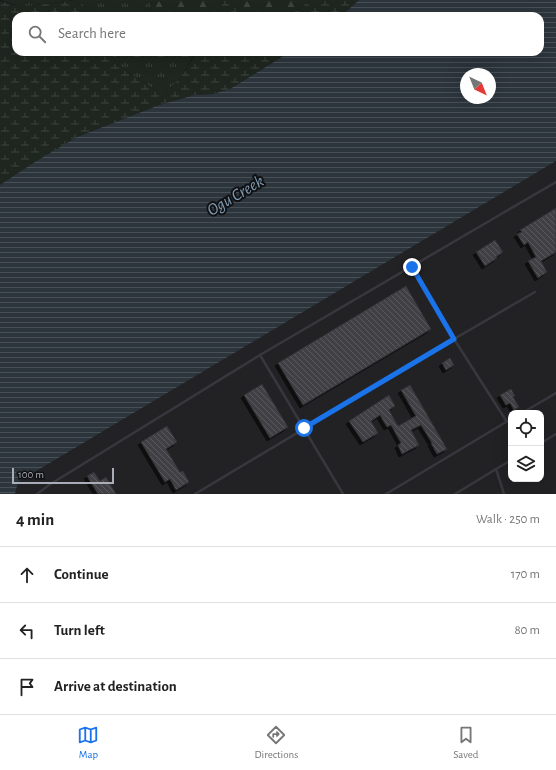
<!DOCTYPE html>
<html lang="en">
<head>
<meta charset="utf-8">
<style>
  body { margin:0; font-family:"Alegreya Sans",sans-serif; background:#f6f6f6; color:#222 }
  .controls { position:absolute; right:12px; bottom:12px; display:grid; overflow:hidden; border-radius:8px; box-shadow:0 4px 16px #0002 }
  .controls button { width:36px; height:36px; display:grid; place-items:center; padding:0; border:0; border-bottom:1px solid #e0e0e0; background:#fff; color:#222; font:20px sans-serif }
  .compass { position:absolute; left:460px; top:68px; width:36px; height:36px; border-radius:50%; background:#fff; box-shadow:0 4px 16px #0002; rotate:137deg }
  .scale { position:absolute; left:12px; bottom:10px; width:102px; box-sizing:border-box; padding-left:4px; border:2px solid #a8adb8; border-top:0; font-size:11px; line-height:14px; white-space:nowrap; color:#a8adb8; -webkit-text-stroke:3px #111113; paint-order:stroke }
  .stop { position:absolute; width:12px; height:12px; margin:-9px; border:3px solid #1a73e8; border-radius:50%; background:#fff }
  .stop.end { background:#1a73e8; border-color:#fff; box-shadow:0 1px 4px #0008 }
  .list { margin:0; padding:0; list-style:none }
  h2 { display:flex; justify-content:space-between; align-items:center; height:52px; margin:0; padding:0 16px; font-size:17px }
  h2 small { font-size:13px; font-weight:400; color:#767676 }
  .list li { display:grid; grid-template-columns:26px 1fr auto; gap:12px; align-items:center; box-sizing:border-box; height:56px; padding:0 16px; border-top:1px solid #e0e0e0 }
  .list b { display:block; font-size:15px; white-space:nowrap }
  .list em { font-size:13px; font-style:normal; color:#767676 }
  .icon { flex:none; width:22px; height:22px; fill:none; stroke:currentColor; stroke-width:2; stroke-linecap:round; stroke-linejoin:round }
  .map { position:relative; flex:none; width:556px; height:494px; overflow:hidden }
  .search { position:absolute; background:#fff; box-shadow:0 4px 16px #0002; left:12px; right:12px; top:12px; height:44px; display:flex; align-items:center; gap:10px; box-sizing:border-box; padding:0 14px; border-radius:12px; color:#767676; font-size:15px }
  .sheet { height:220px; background:#fff }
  nav { display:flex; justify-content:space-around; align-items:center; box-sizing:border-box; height:56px; border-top:1px solid #e0e0e0; background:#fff; font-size:11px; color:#767676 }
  nav a { display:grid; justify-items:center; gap:2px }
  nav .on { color:#1a73e8 }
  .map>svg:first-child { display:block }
  .built { fill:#222225; fill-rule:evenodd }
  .grass { fill:url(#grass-tufts) }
  .forest { fill:url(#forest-firs) }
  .wetland { fill:url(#wetland-marsh) }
  .water { fill:url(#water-rules); fill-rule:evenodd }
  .building { fill:url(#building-back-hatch); stroke:#303034; filter:url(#shadow) }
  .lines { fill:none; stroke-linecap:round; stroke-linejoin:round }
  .lane { stroke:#37383d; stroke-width:2.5 }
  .route { stroke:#1a73e8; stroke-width:5 }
  .labels { text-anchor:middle; stroke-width:4; stroke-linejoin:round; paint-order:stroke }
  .water-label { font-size:17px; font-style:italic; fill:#7f9bb3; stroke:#111113 }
</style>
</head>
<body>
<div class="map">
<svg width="556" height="494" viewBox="0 0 556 494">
  <defs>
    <pattern id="grass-tufts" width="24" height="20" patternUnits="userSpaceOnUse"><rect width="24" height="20" fill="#1e261f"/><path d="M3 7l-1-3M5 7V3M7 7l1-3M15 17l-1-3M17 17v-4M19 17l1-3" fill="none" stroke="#3c433d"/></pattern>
    <pattern id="forest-firs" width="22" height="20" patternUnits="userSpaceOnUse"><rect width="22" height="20" fill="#1e261f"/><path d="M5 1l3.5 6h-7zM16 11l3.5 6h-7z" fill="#3c433d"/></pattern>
    <pattern id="wetland-marsh" width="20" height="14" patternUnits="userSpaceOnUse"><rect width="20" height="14" fill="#1e261f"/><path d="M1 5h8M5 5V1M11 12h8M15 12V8" fill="none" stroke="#3c433d"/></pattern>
    <pattern id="water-rules" width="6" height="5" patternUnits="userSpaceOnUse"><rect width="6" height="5" fill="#2c353c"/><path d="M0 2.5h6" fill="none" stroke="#485056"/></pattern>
    <pattern id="building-back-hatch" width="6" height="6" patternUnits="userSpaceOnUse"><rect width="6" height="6" fill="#404145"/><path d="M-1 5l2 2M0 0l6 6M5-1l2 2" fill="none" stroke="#595a5e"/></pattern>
    <filter id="shadow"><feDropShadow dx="-3" dy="3" stdDeviation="0" flood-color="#0009"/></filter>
  </defs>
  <rect width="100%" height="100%" fill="#161618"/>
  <path class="built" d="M 556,161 L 556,494 L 15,494 L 18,482 ZM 511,413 L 541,413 L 541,479 L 511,479 Z"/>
  <path class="grass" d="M 0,0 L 74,0 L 21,7 Z
    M 77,0 L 151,0 L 152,16 L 97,16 Z
    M 111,52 L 176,52 L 194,54 L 182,76 L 163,95 L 116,64 Z"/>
  <path class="forest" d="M 151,0 L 221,0 L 223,16 L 152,16 Z
    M 242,0 L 311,0 L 289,16 L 233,16 Z"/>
  <path class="wetland" d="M 77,0 L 97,16 L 16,16 L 16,52 L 111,52 L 116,64 L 163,95 L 182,76 L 196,52 L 290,52 L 230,89 L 213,94 L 195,95 L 162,104 L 77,137 L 0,188 L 0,1 L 21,7 Z
    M 221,0 L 242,0 L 233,16 L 223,16 Z
    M 311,0 L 359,0 L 341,16 L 289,16 Z"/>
  <path class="water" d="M 359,0 L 556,0 L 556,161 L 18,482 L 15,494 L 0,494 L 0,185 L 35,162 L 77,137 L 162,104 L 195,95 L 213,94 L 230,89 L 290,52 L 540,52 L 540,16 L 341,16 ZM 466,74 L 490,74 L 490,98 L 466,98 Z"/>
  <path class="building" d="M 556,208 L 556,252 L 541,261 L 547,272 L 538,278 L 528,261 L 536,257 L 528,242 L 524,245 L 517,234 L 522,232 L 520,230 Z
    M 495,240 L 503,252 L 496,257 L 497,258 L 485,266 L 476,252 Z
    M 406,286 L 431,329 L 303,405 L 278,363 Z
    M 450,358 L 454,365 L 446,370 L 442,363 Z
    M 262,384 L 288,427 L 270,438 L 244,395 Z
    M 410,385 L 447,449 L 437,454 L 431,443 L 432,443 L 421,425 L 411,430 L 419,445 L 402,454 L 398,445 L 401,443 L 391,425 L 387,427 L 380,415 L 371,421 L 378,433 L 363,442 L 349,421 L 389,395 L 395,406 L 389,410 L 398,426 L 416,416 L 401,390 Z
    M 511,389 L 515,396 L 513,397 L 519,407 L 514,410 L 510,403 L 506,405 L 500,395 Z
    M 167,426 L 177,442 L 166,449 L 180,472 L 183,471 L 189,482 L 176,490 L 170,479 L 165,482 L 141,442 Z
    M 94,472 L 100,481 L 106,477 L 116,494 L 98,494 L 87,476 Z"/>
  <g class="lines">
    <path class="lane" d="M 412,267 L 454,339 L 507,422
      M 260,355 L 343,494
      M 522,413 L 556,393
      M 541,443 L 556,434
      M 496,469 L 504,494
      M 37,494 L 49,485 L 260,355 L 556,182
      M 195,494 L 454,339 L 535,292
      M 386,494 L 511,419
      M 455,494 L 511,460"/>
  </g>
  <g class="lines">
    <path class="route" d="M 304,428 L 454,339 L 412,267"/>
  </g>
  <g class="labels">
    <g class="water-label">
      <text transform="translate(235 195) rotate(-31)" y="6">Ogu Creek</text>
    </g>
  </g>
</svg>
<div class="controls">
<button><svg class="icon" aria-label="locate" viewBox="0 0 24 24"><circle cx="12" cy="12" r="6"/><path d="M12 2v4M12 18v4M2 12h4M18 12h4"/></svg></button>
<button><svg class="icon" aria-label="layers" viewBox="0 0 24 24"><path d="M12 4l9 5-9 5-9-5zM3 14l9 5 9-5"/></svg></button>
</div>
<svg class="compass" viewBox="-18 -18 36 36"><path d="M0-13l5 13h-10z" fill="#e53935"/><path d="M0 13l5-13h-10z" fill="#767676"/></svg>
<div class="scale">100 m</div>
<div class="stop" style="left:304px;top:428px"></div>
<div class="stop end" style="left:412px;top:267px"></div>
<div class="search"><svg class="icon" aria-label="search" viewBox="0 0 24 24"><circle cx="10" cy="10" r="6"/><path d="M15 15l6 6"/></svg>Search here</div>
</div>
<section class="sheet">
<h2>4 min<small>Walk · 250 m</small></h2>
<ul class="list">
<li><svg class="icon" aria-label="ahead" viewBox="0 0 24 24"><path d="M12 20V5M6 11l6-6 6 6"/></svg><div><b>Continue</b></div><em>170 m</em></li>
<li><svg class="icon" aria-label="left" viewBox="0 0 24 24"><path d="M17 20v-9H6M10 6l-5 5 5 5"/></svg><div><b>Turn left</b></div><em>80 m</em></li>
<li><svg class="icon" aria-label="arrive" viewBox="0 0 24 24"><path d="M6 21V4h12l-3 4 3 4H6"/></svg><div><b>Arrive at destination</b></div></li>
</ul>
</section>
<nav>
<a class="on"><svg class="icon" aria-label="map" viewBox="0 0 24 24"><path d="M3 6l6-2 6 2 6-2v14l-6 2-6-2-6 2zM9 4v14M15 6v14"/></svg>Map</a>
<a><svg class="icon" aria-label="directions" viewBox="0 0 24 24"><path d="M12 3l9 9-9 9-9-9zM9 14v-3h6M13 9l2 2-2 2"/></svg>Directions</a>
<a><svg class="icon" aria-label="saved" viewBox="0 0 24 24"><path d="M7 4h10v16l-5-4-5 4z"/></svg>Saved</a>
</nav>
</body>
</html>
